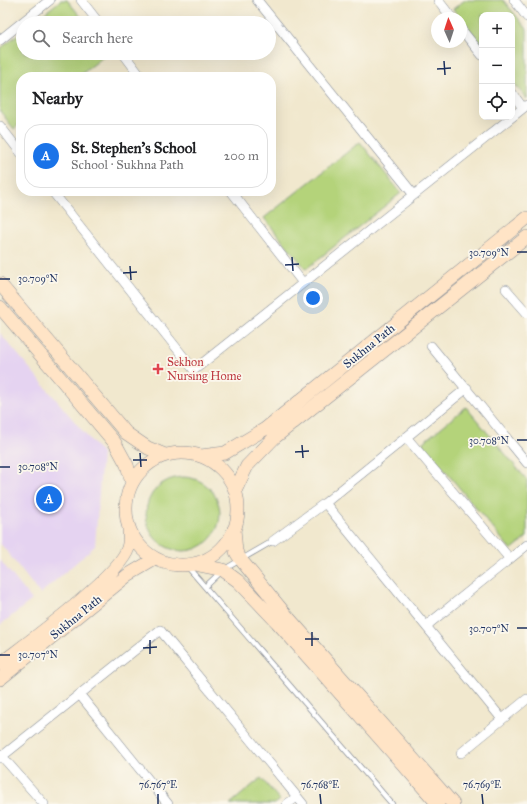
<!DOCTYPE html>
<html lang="en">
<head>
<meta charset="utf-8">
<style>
  body { margin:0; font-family:"IM FELL Great Primer",serif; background:#f2f2f2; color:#202124 }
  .controls { position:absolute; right:12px; top:12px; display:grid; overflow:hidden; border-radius:8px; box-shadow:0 4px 16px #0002 }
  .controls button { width:36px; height:36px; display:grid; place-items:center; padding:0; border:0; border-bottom:1px solid #e0e0e0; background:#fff; color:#202124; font:20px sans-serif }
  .compass { position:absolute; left:431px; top:12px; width:36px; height:36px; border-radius:50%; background:#fff; box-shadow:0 4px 16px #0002; rotate:357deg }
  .you { position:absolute; left:313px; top:298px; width:14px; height:14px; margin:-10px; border:3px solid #fff; border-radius:50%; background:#1a73e8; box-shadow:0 0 0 6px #1a73e833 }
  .badge { display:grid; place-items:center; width:26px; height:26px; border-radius:50%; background:#1a73e8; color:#fff; font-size:13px; font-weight:700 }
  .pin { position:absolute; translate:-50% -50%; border:2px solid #fff; box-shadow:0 1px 4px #0006 }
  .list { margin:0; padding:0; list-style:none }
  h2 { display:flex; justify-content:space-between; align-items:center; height:52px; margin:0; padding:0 16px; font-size:17px }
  h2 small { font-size:13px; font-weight:400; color:#757577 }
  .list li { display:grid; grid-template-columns:26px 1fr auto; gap:12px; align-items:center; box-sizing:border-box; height:64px; margin:0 8px 8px; padding:0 8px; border:1px solid #e0e0e0; border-radius:16px }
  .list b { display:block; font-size:15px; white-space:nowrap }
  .list p { margin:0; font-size:13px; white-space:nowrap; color:#757577 }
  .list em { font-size:13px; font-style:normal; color:#757577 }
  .icon { flex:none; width:22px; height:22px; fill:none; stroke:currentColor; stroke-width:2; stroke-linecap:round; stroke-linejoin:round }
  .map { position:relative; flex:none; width:527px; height:804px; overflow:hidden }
  .search { position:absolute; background:#fff; box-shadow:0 4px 16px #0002; left:16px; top:16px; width:260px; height:44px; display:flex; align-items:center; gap:10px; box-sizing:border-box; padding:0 14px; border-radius:22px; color:#757577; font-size:15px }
  .panel { position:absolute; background:#fff; box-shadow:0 4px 16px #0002; left:16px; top:72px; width:260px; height:124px; border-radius:16px }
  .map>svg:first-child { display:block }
  .built { fill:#e5d3f1 }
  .green { fill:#b4d37a; stroke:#68816c }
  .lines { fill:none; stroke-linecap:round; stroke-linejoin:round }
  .lane-casing { stroke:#868c96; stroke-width:6 }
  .street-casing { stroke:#868c96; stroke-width:10 }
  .secondary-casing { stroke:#868c96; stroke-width:14 }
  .lane { stroke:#fff; stroke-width:4.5 }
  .street { stroke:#fff; stroke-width:9 }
  .secondary { stroke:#ffe4c6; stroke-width:13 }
  .ticks { fill:none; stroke:#1b2f5e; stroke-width:1.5 }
  .health-dot { fill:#e0444e; stroke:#fbf7ec; stroke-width:1.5 }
  .labels { text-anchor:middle; stroke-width:3.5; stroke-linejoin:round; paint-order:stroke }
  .street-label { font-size:12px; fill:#1b2f5e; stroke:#fbf7ec }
  .health-label { font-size:12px; fill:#be3a42; stroke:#fbf7ec; text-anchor:start }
  .ticks-label { font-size:10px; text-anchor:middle; fill:#1b2f5e; stroke:#fbf7ec; stroke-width:3.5; stroke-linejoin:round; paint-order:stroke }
</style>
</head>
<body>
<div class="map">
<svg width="527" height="804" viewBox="0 0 527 804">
  <rect width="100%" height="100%" fill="#fbf7ec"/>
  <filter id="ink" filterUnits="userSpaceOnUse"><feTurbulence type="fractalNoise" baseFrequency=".025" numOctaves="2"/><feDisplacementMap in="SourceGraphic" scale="8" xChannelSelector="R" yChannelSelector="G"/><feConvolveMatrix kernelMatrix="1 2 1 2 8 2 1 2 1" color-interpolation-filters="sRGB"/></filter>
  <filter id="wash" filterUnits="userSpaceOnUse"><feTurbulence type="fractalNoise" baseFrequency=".012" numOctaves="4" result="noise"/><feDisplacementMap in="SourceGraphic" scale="16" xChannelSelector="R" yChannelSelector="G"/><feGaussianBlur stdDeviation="0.9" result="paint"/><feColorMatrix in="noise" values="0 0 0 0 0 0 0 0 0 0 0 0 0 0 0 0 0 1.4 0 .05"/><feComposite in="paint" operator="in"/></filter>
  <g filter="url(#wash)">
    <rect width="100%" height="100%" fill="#f1e8ce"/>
    <path class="built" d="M 0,333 L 102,454 L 95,546 L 40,594 L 0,543 Z
      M 0,560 L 32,600 L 0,625 Z"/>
    <path class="green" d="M 61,0 L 67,0 L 86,23 L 32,23 Z
      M 465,0 L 503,0 L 527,29 L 527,99 L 512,81 L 512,15 L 482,15 L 482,45 L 453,9 Z
      M 23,30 L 23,53 L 108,53 L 78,77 L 21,77 L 21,123 L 14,129 L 0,111 L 0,49 Z
      M 360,142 L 401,193 L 306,269 L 264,218 Z
      M 466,407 L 527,480 L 527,537 L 511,550 L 422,443 Z
      M146 514a37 37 0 1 1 74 0a37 37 0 1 1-74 0Z
      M 261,778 L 280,800 L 275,804 L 230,804 Z"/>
  </g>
  <g filter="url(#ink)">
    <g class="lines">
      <g class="lane-casing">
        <path id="lane" d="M 186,565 L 392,804
          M 205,587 L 223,570 L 273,541"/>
      </g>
      <g class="street-casing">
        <path id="street" d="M 81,0 L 99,23
          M 257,0 L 414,195
          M 438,0 L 452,18
          M 514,0 L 527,17
          M 461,29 L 482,55
          M 0,40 L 50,0
          M 123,53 L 141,77
          M 512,93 L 523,108
          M 512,117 L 527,105
          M 0,126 L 21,153
          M 52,191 L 194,370 L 512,117
          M 231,191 L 303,283
          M 506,289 L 527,313
          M 431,346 L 527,463
          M 406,437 L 510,559
          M 325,503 L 502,719
          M 273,541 L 325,503 L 467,388
          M 426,626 L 527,545
          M 80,695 L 168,804
          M 461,753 L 527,699
          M 0,754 L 44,804
          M 0,758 L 160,630 L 303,804
          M 287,804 L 297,797"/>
      </g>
      <g class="secondary-casing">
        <path id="secondary" d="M 0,284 L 126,433 L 148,448 L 165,455
          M 0,307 L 115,443 L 127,465 L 132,483
          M126 509a56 56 0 1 1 112 0a56 56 0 1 1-112 0Z
          M 201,456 L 225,453 L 265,429 L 527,218
          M 235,491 L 247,466 L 274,438 L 527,237
          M 234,529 L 236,552 L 241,560 L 286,615 L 453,804
          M 194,564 L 223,570 L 238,581 L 277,622 L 438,804
          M 0,664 C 27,643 119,577 128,548 C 130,542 129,535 129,530
          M 0,679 L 128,575 L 155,559"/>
      </g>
      <use href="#lane" class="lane"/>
      <use href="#street" class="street"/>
      <use href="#secondary" class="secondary"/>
    </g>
  </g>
  <path class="ticks" d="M 444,61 L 445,75M 437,69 L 451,68M 517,252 L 527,252M 292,257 L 293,271M 285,265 L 299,264M 130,266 L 131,280M 123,273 L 137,272M 0,279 L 10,279M 517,440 L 527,440M 302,445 L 303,458M 295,452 L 309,451M 140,453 L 141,467M 133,460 L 147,460M 0,467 L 10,467M 517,628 L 527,628M 312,632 L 312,646M 305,639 L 319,639M 150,640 L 150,654M 143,648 L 157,647M 0,655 L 10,655M 158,794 L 158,804M 320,794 L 321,804M 482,794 L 483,804"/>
  <path class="health-dot" d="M156 363h4v4h4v4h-4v4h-4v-4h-4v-4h4z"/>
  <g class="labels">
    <g class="street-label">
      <text transform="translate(369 346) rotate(-39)" y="4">Sukhna Path</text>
      <text transform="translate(76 617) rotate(-39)" y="4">Sukhna Path</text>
    </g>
    <g class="health-label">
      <text x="167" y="366">Sekhon<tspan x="167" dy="14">Nursing Home</tspan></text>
    </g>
  </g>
  <g class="ticks-label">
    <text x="489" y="256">30.709°N</text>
    <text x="38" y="282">30.709°N</text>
    <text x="489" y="444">30.708°N</text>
    <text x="38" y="470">30.708°N</text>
    <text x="489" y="632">30.707°N</text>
    <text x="38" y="658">30.707°N</text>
    <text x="158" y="788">76.767°E</text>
    <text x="320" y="788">76.768°E</text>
    <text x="482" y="788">76.769°E</text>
  </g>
</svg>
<div class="controls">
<button>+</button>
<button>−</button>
<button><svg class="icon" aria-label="locate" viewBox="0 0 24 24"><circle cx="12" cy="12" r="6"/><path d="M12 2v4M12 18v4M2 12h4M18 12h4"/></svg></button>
</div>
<svg class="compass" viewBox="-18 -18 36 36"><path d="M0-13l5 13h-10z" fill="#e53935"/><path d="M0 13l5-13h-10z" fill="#757577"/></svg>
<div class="you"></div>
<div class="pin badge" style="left:49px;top:499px">A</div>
<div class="search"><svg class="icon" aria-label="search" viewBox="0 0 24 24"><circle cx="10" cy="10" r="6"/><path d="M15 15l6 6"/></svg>Search here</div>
<section class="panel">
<h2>Nearby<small></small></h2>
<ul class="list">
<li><span class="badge">A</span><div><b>St. Stephen's School</b><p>School · Sukhna Path</p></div><em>200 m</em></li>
</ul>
</section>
</div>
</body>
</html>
